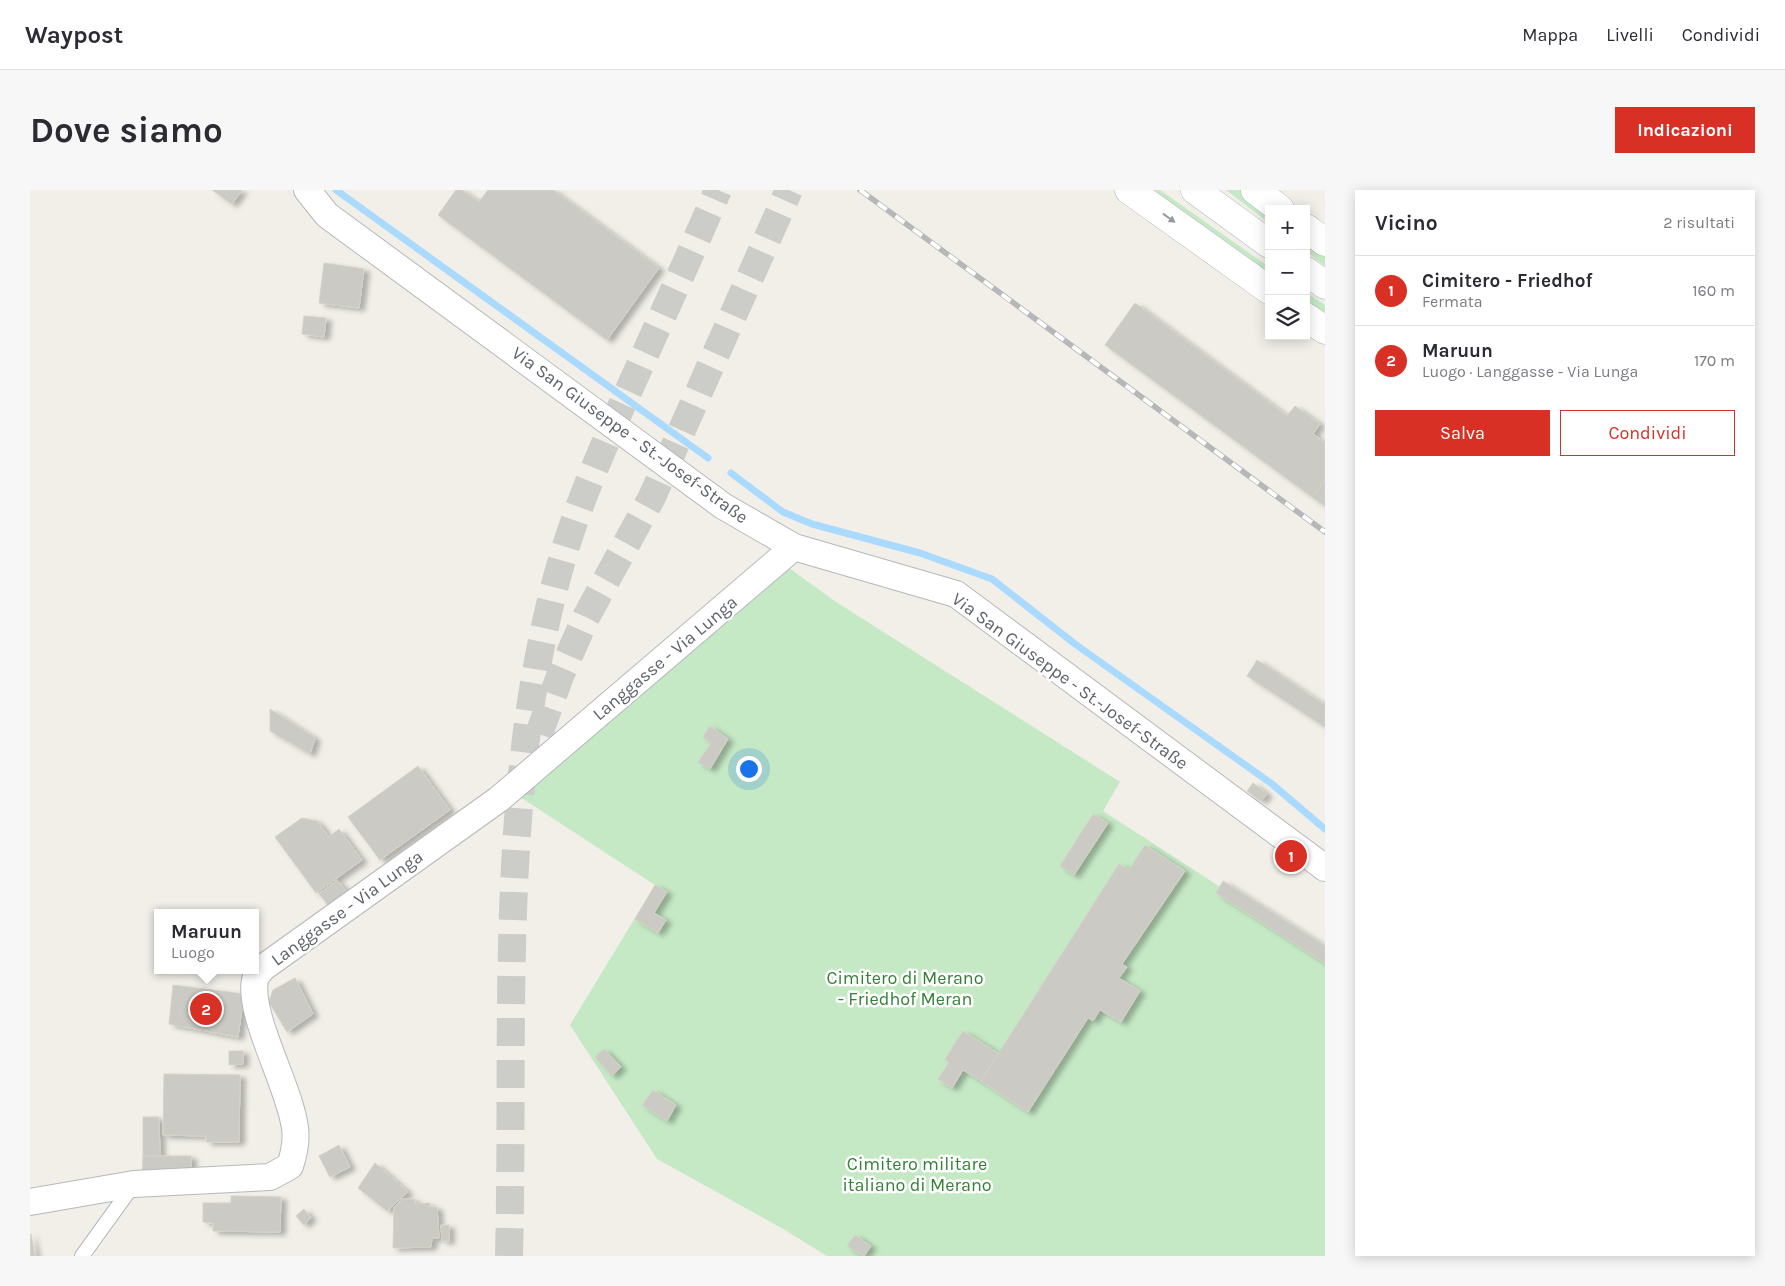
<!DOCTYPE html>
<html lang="it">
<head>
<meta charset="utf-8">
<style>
  body { margin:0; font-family:Karla,sans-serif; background:#f7f7f7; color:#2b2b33 }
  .controls { position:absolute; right:15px; top:15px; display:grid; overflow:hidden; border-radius:0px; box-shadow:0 2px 12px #0003 }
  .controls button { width:45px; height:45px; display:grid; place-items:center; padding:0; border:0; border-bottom:1px solid #e1e1e2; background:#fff; color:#2b2b33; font:25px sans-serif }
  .you { position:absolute; left:718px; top:578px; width:18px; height:18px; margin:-12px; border:4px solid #fff; border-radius:50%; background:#1a73e8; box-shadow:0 0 0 8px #1a73e833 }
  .badge { display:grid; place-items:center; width:32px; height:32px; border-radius:50%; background:#d93025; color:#fff; font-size:16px; font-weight:700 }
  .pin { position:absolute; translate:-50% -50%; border:2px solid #fff; box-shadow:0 1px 5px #0006 }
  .popup { position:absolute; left:124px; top:719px; width:105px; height:65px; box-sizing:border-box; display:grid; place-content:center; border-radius:0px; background:#fff; filter:drop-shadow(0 1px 4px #0005); font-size:16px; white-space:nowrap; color:#7c7c81 }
  .popup b { font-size:19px; color:#2b2b33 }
  .popup::after { content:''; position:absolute; left:50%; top:100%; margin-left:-10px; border:10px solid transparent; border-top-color:#fff }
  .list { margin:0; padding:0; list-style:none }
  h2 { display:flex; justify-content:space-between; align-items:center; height:65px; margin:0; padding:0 20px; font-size:21px }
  h2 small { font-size:16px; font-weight:400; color:#7c7c81 }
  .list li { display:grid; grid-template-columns:32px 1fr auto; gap:15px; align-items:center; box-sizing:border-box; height:70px; padding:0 20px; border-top:1px solid #e1e1e2 }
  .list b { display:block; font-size:19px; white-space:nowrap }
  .list p { margin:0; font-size:16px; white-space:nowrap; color:#7c7c81 }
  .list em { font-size:16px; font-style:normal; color:#7c7c81 }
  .actions { display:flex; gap:10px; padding:15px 20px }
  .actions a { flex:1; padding:11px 0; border:1px solid #d93025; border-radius:0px; text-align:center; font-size:18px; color:#d93025 }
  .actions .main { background:#d93025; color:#fff }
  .icon { flex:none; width:28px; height:28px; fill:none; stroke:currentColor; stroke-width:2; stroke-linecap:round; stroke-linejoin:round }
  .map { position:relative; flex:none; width:1295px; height:1066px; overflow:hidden; border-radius:0px }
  header { display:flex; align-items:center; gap:30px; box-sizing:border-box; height:70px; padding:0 25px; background:#fff; border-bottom:1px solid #e1e1e2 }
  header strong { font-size:24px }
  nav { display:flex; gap:28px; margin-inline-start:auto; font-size:18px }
  .intro { display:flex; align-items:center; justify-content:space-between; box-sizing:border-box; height:120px; padding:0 30px }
  h1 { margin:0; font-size:35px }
  .button { padding:12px 22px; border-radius:0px; background:#d93025; color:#fff; font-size:18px; font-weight:700 }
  main { display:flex; gap:30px; padding:0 30px }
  aside { flex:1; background:#fff; border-radius:0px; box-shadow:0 2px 12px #0003 }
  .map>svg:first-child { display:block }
  .green { fill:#c5e8c5 }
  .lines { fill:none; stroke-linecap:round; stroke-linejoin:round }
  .stream { stroke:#aadaff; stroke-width:7 }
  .building { fill:#cccac5; stroke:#d6d1c6; filter:url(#shadow) }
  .secondary-tunnel { stroke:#ccccc8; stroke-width:28; stroke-dasharray:28 14; stroke-linecap:butt }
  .service-casing { stroke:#b5b8bc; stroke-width:16 }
  .minor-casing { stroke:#b5b8bc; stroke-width:28 }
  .tertiary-casing { stroke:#b5b8bc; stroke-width:29 }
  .secondary-casing { stroke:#b6babf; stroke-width:29 }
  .service { stroke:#fff; stroke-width:14 }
  .minor { stroke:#fff; stroke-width:26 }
  .tertiary { stroke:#fff; stroke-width:28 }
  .secondary { stroke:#fff; stroke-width:28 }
  .rail-casing { stroke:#b6b7b8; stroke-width:5.5 }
  .rail { stroke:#fff; stroke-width:4; stroke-dasharray:11; stroke-linecap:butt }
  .oneway { fill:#979a9d }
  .labels { text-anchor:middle; stroke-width:5; stroke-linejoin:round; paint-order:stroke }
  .street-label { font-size:18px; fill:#5f6368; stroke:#fff }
  .park-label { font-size:18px; fill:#348238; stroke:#fff }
</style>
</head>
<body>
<header>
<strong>Waypost</strong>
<nav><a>Mappa</a><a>Livelli</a><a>Condividi</a></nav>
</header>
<div class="intro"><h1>Dove siamo</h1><a class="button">Indicazioni</a></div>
<main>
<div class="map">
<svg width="1295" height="1066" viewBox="0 0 1295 1066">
  <defs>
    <filter id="shadow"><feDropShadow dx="5.5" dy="3" stdDeviation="2.5" flood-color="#0004"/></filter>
  </defs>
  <rect width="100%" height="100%" fill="#f1efe8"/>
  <path class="green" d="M 1115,0 L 1130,0 L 1239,77 L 1239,91 Z
    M 1196,0 L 1218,0 L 1239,19 L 1239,33 Z
    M 1276,44 L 1295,58 L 1295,76 L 1276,61 Z
    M 1276,102 L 1295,115 L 1295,132 L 1276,118 Z
    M 752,373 L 806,412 L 1090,592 L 1073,621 L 1295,765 L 1295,1066 L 797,1066 L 755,1040 L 627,969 L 540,835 L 625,695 L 487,605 Z"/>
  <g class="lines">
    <path class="stream" d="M 306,0 L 678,268
      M 701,283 L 753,322 L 782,334 L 890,363 L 962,389 L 1045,454 L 1242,594 L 1295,639"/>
  </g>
  <path class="building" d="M 182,0 L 212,0 L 202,14 Z
    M 426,0 L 432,0 L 449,12 L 458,0 L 523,0 L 629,78 L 577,150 L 408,25 Z
    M 294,73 L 334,79 L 329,118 L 289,113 Z
    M 1105,113 L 1257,226 L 1265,216 L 1290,234 L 1283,244 L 1295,253 L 1295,290 L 1282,307 L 1075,155 Z
    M 274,126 L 296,128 L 294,147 L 272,144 Z
    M 1295,290 L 1295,316 L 1282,307 Z
    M 1227,470 L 1295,515 L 1295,537 L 1217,486 Z
    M 240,519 L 285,548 L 280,564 L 240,541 Z
    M 680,536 L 698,549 L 680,579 L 668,572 L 681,553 L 673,547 Z
    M 388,576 L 420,620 L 350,670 L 318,627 Z
    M 1223,593 L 1237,604 L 1231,611 L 1217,601 Z
    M 1063,624 L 1078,633 L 1044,685 L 1030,676 Z
    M 272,628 L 287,631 L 299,647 L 309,639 L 332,670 L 286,703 L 245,647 Z
    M 1115,655 L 1155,681 L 1092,774 L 1097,777 L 1089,788 L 1110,801 L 1091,832 L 1070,820 L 1063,831 L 1058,828 L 998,922 L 951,891 L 1089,674 L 1099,680 Z
    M 307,690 L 320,706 L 302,720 L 289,704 Z
    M 1193,691 L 1295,756 L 1295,773 L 1186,703 Z
    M 625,695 L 637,702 L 624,723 L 636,730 L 628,743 L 605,729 Z
    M 265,788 L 283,824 L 257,842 L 239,812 L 243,800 Z
    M 143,795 L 214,804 L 208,847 L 139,834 Z
    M 933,841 L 968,863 L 951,891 L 933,880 L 922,898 L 908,889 L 919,872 L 915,869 Z
    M 574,859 L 591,877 L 582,886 L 565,867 Z
    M 199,861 L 213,861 L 213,874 L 199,875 Z
    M 134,884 L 210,885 L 209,952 L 176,952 L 176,946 L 133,945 Z
    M 623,900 L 646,915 L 637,931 L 612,915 Z
    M 113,927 L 129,927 L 130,966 L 113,966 Z
    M 309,955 L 320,977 L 300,987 L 289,966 Z
    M 113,966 L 161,966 L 161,984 L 112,985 Z
    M 345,973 L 378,1002 L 357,1021 L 328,998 Z
    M 201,1006 L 251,1007 L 250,1042 L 183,1041 L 183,1033 L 173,1032 L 173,1013 L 201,1013 Z
    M 373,1009 L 385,1009 L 385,1014 L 400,1013 L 399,1017 L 407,1017 L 409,1048 L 402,1048 L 401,1057 L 363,1058 L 364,1017 Z
    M 274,1019 L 281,1028 L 274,1035 L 266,1026 Z
    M 411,1035 L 419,1035 L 419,1051 L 412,1051 Z
    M 1,1044 L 5,1066 L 0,1066 Z
    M 825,1045 L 841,1056 L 834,1066 L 817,1056 Z"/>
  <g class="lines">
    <path class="secondary-tunnel" d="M 509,544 L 530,486 L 556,427 L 622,307 L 759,0
      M 479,1066 C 485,830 466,585 536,356 C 555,296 581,239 607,182 C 634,122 662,61 688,0"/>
    <g class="service-casing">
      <path id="service" d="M 52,1066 L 104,994"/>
    </g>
    <g class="minor-casing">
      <path id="minor" d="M 277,0 L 297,25 L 693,316 L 764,357 L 926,404 L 1295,678
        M 0,1012 L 104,994 L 240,987 L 260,976 C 264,964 267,952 265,938 C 260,897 218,826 225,790 C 226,785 231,780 234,777 L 469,609 L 764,357"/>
    </g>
    <g class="tertiary-casing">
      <path id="tertiary" d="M 1099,0 L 1239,100
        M 1225,0 L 1250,19
        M 1276,38 L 1295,52
        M 1276,127 L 1295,140"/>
    </g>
    <g class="secondary-casing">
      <path id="secondary" d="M 1165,0 L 1239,54
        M 1276,81 L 1295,95"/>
    </g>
    <use href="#service" class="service"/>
    <use href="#minor" class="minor"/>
    <use href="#tertiary" class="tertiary"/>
    <use href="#secondary" class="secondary"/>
    <g class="rail-casing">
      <path id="rail" d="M 830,0 L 1295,342"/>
    </g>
    <use href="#rail" class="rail"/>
  </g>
  <defs><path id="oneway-solid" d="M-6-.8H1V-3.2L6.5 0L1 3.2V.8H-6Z" transform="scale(1.25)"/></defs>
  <use class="oneway" href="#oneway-solid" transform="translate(1139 28) rotate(36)"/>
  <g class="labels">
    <g class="street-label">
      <text transform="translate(600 245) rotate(36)" y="6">Via San Giuseppe - St.-Josef-Straße</text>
      <text transform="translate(635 468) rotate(-40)" y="6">Langgasse - Via Lunga</text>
      <text transform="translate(1040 491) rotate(36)" y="6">Via San Giuseppe - St.-Josef-Straße</text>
      <text transform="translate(317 718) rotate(-36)" y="6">Langgasse - Via Lunga</text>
    </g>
    <g class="park-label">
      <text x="875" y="794">Cimitero di Merano<tspan x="875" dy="21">- Friedhof Meran</tspan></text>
      <text x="887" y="980">Cimitero militare<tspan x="887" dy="21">italiano di Merano</tspan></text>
    </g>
  </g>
</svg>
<div class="controls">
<button>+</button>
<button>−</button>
<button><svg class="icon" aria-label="layers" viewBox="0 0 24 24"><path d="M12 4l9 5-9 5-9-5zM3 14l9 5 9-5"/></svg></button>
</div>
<div class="you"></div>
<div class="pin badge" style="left:1261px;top:666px">1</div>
<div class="pin badge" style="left:176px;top:819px">2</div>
<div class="popup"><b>Maruun</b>Luogo</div>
</div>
<aside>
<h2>Vicino<small>2 risultati</small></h2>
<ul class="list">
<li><span class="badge">1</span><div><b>Cimitero - Friedhof</b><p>Fermata</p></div><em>160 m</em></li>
<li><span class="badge">2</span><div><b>Maruun</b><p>Luogo · Langgasse - Via Lunga</p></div><em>170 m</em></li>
</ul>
<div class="actions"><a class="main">Salva</a><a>Condividi</a></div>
</aside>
</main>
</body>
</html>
